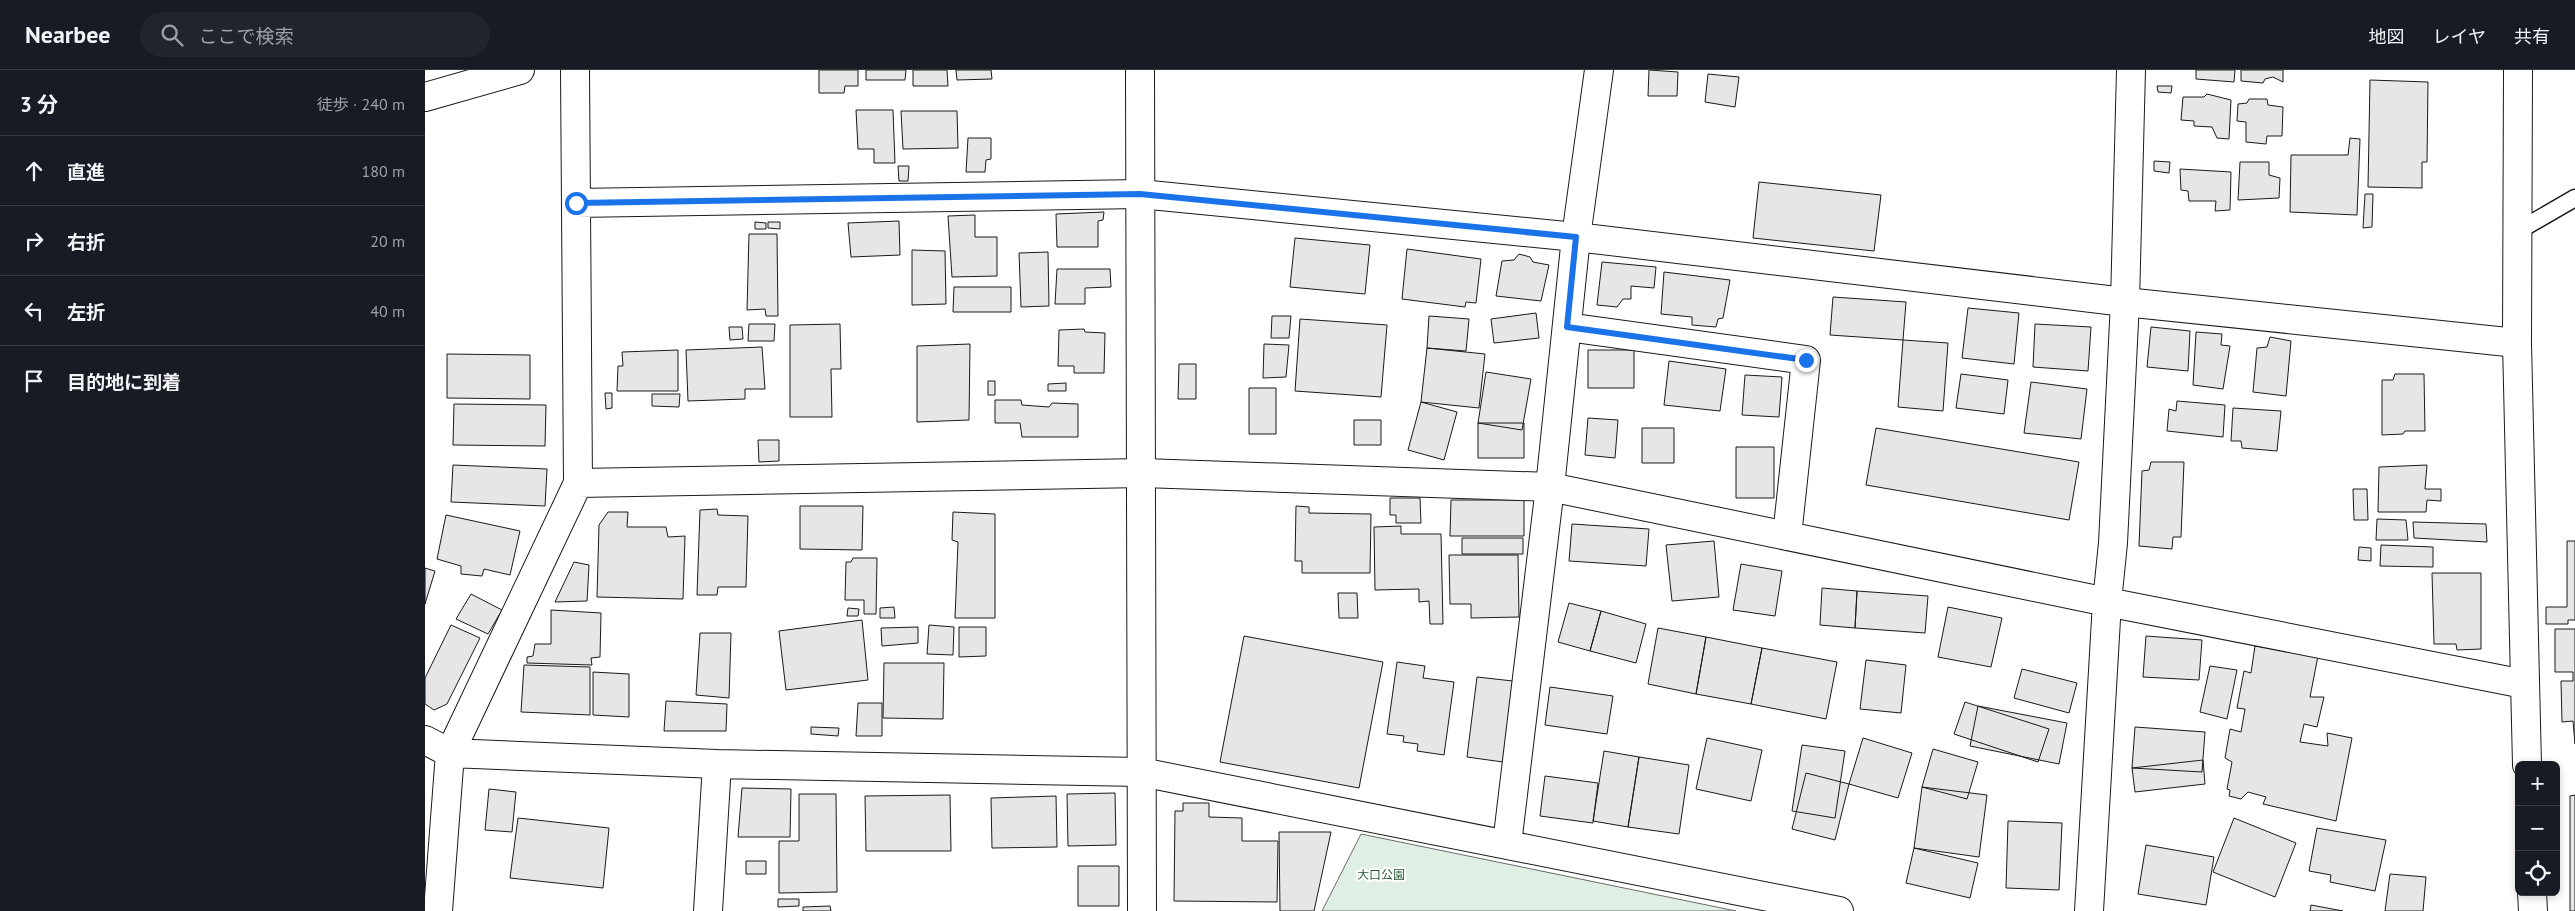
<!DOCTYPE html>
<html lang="ja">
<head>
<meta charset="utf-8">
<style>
  body { margin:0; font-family:"PT Sans","Noto Sans JP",sans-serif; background:#20242c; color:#f1f3f6 }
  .controls { position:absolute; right:15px; bottom:15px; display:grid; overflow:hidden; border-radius:8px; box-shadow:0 2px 8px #0003 }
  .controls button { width:45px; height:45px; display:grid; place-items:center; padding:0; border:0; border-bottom:1px solid #363941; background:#171b24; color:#f1f3f6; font:25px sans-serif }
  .stop { position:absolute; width:15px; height:15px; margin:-11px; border:4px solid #1a73e8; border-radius:50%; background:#fff }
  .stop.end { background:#1a73e8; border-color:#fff; box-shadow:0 1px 5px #0008 }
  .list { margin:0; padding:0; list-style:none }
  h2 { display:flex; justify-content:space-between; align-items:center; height:65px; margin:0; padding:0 20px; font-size:21px }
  h2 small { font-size:16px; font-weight:400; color:#9ea1a6 }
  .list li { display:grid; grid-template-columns:32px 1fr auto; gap:15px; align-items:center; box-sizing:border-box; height:70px; padding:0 20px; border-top:1px solid #363941 }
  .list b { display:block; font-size:19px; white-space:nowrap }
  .list em { font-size:16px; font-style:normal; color:#9ea1a6 }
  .icon { flex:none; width:28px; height:28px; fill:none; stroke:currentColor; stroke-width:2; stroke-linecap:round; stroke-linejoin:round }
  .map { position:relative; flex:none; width:2150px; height:841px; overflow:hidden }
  header { display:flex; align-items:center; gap:30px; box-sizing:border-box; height:70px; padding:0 25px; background:#171b24; border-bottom:1px solid #363941 }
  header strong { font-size:24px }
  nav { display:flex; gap:28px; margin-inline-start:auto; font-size:18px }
  .search { width:350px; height:45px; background:#20242c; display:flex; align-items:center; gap:12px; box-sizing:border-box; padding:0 18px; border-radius:28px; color:#9ea1a6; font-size:19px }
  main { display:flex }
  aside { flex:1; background:#171b24 }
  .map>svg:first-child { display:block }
  .green { fill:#e0efe3; stroke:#6a6a6a }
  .building { fill:#e6e6e6; stroke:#1a1a1a }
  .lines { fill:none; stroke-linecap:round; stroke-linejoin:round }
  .lane-casing { stroke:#1a1a1a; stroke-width:19 }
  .street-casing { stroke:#1a1a1a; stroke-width:30 }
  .secondary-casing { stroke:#1a1a1a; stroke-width:30 }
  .lane { stroke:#fff; stroke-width:16 }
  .street { stroke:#fff; stroke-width:28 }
  .secondary { stroke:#fff; stroke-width:28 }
  .route { stroke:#1a73e8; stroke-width:6 }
  .labels { text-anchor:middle; stroke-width:4; stroke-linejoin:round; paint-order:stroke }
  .park-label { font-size:12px; fill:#2b5a34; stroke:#fff }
</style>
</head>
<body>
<header>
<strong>Nearbee</strong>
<div class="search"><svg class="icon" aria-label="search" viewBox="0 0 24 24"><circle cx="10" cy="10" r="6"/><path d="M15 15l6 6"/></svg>ここで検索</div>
<nav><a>地図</a><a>レイヤ</a><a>共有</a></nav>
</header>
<main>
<aside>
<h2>3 分<small>徒歩 · 240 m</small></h2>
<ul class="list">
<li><svg class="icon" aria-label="ahead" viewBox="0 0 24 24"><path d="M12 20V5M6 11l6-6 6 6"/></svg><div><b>直進</b></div><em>180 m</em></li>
<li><svg class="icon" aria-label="right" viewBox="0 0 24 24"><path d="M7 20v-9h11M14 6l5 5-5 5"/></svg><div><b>右折</b></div><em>20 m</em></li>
<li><svg class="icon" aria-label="left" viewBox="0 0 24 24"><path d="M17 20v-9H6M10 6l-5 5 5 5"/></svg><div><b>左折</b></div><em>40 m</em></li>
<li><svg class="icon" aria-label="arrive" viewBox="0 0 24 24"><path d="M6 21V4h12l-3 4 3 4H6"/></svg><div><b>目的地に到着</b></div></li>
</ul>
</aside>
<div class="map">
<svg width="2150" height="841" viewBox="0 0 2150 841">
  <rect width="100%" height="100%" fill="#fff"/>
  <path class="green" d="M 936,764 L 1311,841 L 897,841 Z"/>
  <path class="building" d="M 394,0 L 433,0 L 433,16 L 420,16 L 419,23 L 394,23 Z
    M 441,0 L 481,0 L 480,10 L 441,10 Z
    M 488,0 L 522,0 L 523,16 L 488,16 Z
    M 531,0 L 566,0 L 567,9 L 532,10 Z
    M 1224,0 L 1253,2 L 1252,26 L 1223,26 Z
    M 1771,0 L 1810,0 L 1809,12 L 1771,9 Z
    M 1816,0 L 1858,0 L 1858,12 L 1848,7 L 1840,9 L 1838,13 L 1816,11 Z
    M 1283,4 L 1314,7 L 1310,37 L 1280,32 Z
    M 1945,10 L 2003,12 L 2002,92 L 1997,92 L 1997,118 L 1943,117 Z
    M 1732,16 L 1747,16 L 1746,23 L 1733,22 Z
    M 1782,24 L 1806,30 L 1804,69 L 1792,68 L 1787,57 L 1769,56 L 1769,51 L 1756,50 L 1758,27 L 1779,27 Z
    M 1824,29 L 1842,29 L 1843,35 L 1858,37 L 1857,66 L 1842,66 L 1841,74 L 1821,72 L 1821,52 L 1812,51 L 1813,34 L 1822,33 Z
    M 431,40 L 468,40 L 470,93 L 449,93 L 449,79 L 433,79 Z
    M 476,41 L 532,41 L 533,78 L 478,79 Z
    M 543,68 L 566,68 L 566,89 L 561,90 L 560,102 L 541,102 Z
    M 1925,68 L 1935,69 L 1932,145 L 1865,142 L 1866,85 L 1923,85 Z
    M 1729,91 L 1745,92 L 1744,103 L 1729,101 Z
    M 1815,92 L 1844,92 L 1844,105 L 1855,108 L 1854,128 L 1813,130 Z
    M 473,96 L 484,96 L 483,111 L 474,111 Z
    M 1755,99 L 1806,102 L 1805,140 L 1790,141 L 1791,131 L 1764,131 L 1763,121 L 1756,120 Z
    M 1334,112 L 1456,125 L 1449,181 L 1328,168 Z
    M 1940,124 L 1948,124 L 1947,157 L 1938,158 Z
    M 679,142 L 678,150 L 673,151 L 673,177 L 632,177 L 631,144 Z
    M 550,145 L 550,167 L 572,167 L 572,206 L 527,207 L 523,146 Z
    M 474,151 L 475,185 L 426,187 L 423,153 Z
    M 330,152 L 341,153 L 341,159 L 330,159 Z
    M 343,152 L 355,152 L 355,159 L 343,158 Z
    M 324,164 L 352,164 L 353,246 L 341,246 L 340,239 L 322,240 Z
    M 870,168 L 945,175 L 940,224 L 865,217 Z
    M 982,179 L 1056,189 L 1051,233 L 1041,232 L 1040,237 L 977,229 Z
    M 487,180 L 520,181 L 521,234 L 487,235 Z
    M 623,182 L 624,236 L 596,237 L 594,183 Z
    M 1094,184 L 1105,187 L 1108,192 L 1124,195 L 1116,231 L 1071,226 L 1077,191 L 1089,190 Z
    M 1177,192 L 1231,197 L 1229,218 L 1206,216 L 1206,229 L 1198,229 L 1192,237 L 1172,235 Z
    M 632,199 L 685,199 L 686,217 L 660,218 L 660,234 L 630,234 Z
    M 1239,202 L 1305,210 L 1298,248 L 1293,249 L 1291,257 L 1267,255 L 1267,247 L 1236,244 Z
    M 529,217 L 586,217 L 586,242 L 528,242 Z
    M 1408,227 L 1481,232 L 1478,270 L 1405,265 Z
    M 1543,238 L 1594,243 L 1589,294 L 1537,288 Z
    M 1111,243 L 1114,268 L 1069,273 L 1066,249 Z
    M 847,246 L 866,246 L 864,268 L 846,268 Z
    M 1004,246 L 1044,249 L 1041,281 L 1002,278 Z
    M 875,249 L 962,255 L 956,327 L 870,321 Z
    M 324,254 L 350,254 L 349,271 L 323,271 Z
    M 415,254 L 416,299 L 406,299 L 407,347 L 365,347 L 365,255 Z
    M 1610,254 L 1666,257 L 1663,301 L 1608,297 Z
    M 304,257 L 317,257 L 318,269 L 305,270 Z
    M 1726,257 L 1765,261 L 1763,301 L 1722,297 Z
    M 659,259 L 660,262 L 680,263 L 679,303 L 649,303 L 649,296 L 633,296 L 634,260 Z
    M 1771,262 L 1797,264 L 1796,275 L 1805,276 L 1798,319 L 1768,315 Z
    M 1845,267 L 1866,271 L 1861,326 L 1828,322 L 1832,278 L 1842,277 Z
    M 1478,270 L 1523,273 L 1518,341 L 1473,337 Z
    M 545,274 L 544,350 L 492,352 L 492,276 Z
    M 839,274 L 864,275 L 861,307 L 838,308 Z
    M 337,277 L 340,319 L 320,319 L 320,329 L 263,331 L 261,280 Z
    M 1002,278 L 1060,284 L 1054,338 L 996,332 Z
    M 253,280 L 253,321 L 192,321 L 193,296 L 198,296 L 197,282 Z
    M 1163,280 L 1209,280 L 1209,318 L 1163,318 Z
    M 22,284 L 105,285 L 105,329 L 22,328 Z
    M 1244,291 L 1301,299 L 1295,341 L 1239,335 Z
    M 754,294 L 771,294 L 771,329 L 753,329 Z
    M 1061,302 L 1106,309 L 1097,360 L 1053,353 Z
    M 1536,304 L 1583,310 L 1579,344 L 1531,338 Z
    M 1970,304 L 1999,304 L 2000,361 L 1980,361 L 1978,364 L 1957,365 L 1957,310 L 1968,310 Z
    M 1320,305 L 1357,307 L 1354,347 L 1317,345 Z
    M 563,311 L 570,311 L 570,325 L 563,325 Z
    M 1606,312 L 1662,319 L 1656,369 L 1599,363 Z
    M 641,313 L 641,321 L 623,321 L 623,314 Z
    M 824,318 L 851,318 L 851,364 L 824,364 Z
    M 180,323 L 187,323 L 187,338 L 181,339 Z
    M 227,324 L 255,324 L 254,337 L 227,336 Z
    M 570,330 L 596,330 L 597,335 L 624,337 L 627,333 L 653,334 L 653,367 L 597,367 L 595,353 L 570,353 Z
    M 1752,331 L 1800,335 L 1798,367 L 1742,361 L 1744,339 L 1751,341 Z
    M 996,332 L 1032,342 L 1019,390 L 983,380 Z
    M 29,334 L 121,335 L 120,376 L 28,375 Z
    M 1808,338 L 1856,341 L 1852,381 L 1817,378 L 1816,371 L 1806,371 Z
    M 1163,348 L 1193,350 L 1190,388 L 1160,385 Z
    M 929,350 L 956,350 L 956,375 L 929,375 Z
    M 1053,353 L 1099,353 L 1099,388 L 1053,388 Z
    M 1217,358 L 1249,358 L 1249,393 L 1217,393 Z
    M 1451,358 L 1654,392 L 1644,450 L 1441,415 Z
    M 333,370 L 354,370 L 354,391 L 334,392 Z
    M 1311,377 L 1349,377 L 1349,428 L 1311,428 Z
    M 1726,392 L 1759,392 L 1756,467 L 1748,467 L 1747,479 L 1714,476 L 1717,401 L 1724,400 Z
    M 28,395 L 122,399 L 120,436 L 26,432 Z
    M 2002,395 L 2000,419 L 2016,419 L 2016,431 L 2002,430 L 2001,442 L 1953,442 L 1954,397 Z
    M 1928,419 L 1942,419 L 1943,450 L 1929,450 Z
    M 965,428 L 995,428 L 996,453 L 971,453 L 971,445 L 965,445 Z
    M 1026,430 L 1099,430 L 1099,466 L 1025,466 Z
    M 375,436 L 438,436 L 437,480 L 375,479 Z
    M 871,436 L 884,437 L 884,443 L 946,444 L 945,503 L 877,503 L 877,491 L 870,491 Z
    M 292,439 L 293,445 L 323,446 L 321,517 L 293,517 L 292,525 L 272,525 L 275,440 Z
    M 183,442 L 203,442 L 202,457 L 241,457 L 243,467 L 260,466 L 258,529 L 172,527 L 174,455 Z
    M 528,442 L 570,444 L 570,548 L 530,548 L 533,472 L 527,470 Z
    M 21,445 L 95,461 L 85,505 L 59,499 L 57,506 L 36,504 L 36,496 L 12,489 Z
    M 1952,449 L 1981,450 L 1983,470 L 1951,470 Z
    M 1988,452 L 2061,454 L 2062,472 L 1989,468 Z
    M 1147,454 L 1224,459 L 1221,496 L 1144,491 Z
    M 976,456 L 976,464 L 1016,464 L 1018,554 L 1005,554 L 1004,531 L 994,532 L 994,519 L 950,520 L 949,457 Z
    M 1037,468 L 1098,468 L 1098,484 L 1037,484 Z
    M 1289,471 L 1294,527 L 1247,531 L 1241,475 Z
    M 2142,471 L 2150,471 L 2150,550 L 2143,550 L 2143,554 L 2121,554 L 2121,537 L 2142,537 Z
    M 1956,475 L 2008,477 L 2008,497 L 1955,496 Z
    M 1934,477 L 1946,478 L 1946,491 L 1933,490 Z
    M 1024,485 L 1093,485 L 1094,547 L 1046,548 L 1046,534 L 1025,534 Z
    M 428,488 L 452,488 L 451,544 L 439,544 L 439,530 L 420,530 L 421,492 L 426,492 Z
    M 149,492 L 164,495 L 162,531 L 130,532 Z
    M 1316,494 L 1357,501 L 1350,546 L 1308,540 Z
    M 0,498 L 10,501 L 0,534 Z
    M 2007,503 L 2056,503 L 2056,579 L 2032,580 L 2031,574 L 2009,574 Z
    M 1397,518 L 1432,521 L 1430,558 L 1395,555 Z
    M 1432,521 L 1503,526 L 1500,563 L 1430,558 Z
    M 913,523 L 932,523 L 933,548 L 914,548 Z
    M 46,524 L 77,540 L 63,564 L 31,549 Z
    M 1144,533 L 1176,541 L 1165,581 L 1133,572 Z
    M 469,537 L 470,548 L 455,548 L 455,538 Z
    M 1523,537 L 1577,548 L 1566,597 L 1513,587 Z
    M 423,538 L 434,539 L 433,546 L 422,546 Z
    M 126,540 L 176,543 L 175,587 L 166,588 L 167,595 L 102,593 L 102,587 L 108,586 L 110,574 L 126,574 Z
    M 1176,541 L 1221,554 L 1211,593 L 1165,581 Z
    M 437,550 L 443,610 L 361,620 L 354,561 Z
    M 26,555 L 55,568 L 22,634 L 9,640 L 0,634 L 0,608 Z
    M 504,555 L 529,557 L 528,585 L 502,584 Z
    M 493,557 L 493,573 L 457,576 L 456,558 Z
    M 534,557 L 561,557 L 561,586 L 534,587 Z
    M 1233,558 L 1281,567 L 1271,624 L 1223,614 Z
    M 2130,559 L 2150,559 L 2150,674 L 2148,651 L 2137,652 L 2136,611 L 2148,611 L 2148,602 L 2130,602 Z
    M 275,563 L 306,563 L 304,628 L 271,625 Z
    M 819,566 L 958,592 L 934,718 L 795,692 Z
    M 1721,566 L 1777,570 L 1774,610 L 1718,607 Z
    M 1281,567 L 1337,578 L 1326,634 L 1271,624 Z
    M 1830,576 L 1893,586 L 1885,627 L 1899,627 L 1892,657 L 1879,654 L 1875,672 L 1903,676 L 1902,663 L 1927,668 L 1911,751 L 1838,734 L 1841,727 L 1823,722 L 1816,729 L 1804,726 L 1805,720 L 1802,719 L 1807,692 L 1800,688 L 1805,659 L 1816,662 L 1820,639 L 1812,638 L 1819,601 L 1826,603 Z
    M 1337,578 L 1412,592 L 1401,649 L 1326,634 Z
    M 1441,590 L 1481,595 L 1476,643 L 1435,639 Z
    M 972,592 L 1000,596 L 998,608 L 1029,612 L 1019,685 L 992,681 L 993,674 L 978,672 L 979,666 L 962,664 Z
    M 459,593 L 519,593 L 518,649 L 458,648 Z
    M 99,595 L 165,597 L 165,645 L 96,642 Z
    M 1785,596 L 1812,600 L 1802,649 L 1775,642 Z
    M 1597,599 L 1652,613 L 1644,643 L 1589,628 Z
    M 168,602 L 204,604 L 204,647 L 168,645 Z
    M 1052,607 L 1088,611 L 1078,692 L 1042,687 Z
    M 1125,617 L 1188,626 L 1182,664 L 1120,655 Z
    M 241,631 L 302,634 L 301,661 L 239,661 Z
    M 1540,632 L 1624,659 L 1613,692 L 1529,664 Z
    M 433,633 L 457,633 L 457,666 L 431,666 Z
    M 1553,636 L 1642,653 L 1634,694 L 1545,676 Z
    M 386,657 L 414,658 L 413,666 L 386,664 Z
    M 1710,657 L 1780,662 L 1777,702 L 1707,698 Z
    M 1282,668 L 1337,680 L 1326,731 L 1271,719 Z
    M 1438,668 L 1487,683 L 1473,728 L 1424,714 Z
    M 1377,675 L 1420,681 L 1410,748 L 1367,741 Z
    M 1508,679 L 1553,692 L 1542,729 L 1497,717 Z
    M 1179,681 L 1214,687 L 1203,757 L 1168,751 Z
    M 1214,687 L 1264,695 L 1254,764 L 1203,757 Z
    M 1778,690 L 1780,714 L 1710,722 L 1707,698 Z
    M 1381,703 L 1424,714 L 1410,770 L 1367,759 Z
    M 1120,706 L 1173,713 L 1168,753 L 1115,746 Z
    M 1497,717 L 1562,725 L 1554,787 L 1489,778 Z
    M 317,718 L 366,719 L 365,767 L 313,767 Z
    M 64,719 L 91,722 L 87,762 L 60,760 Z
    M 690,723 L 691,775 L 643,776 L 642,724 Z
    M 374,724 L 411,724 L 412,822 L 354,823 L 354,771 L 374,771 Z
    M 525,725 L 526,781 L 441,781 L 440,726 Z
    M 2150,725 L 2150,841 L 2145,841 L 2145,726 Z
    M 631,726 L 632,777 L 567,778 L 566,728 Z
    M 758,733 L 784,733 L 784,747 L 817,748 L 817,771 L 853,771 L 852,832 L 749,831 L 750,741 L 758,741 Z
    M 93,748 L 184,758 L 178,818 L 85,808 Z
    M 1809,748 L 1871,773 L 1850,827 L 1788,802 Z
    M 1583,751 L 1637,753 L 1634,820 L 1581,818 Z
    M 1892,758 L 1961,770 L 1950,821 L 1905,812 L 1906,805 L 1884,801 Z
    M 854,762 L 906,762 L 889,841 L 855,841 Z
    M 1721,775 L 1789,787 L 1781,835 L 1713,824 Z
    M 1489,778 L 1553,793 L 1545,828 L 1481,813 Z
    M 321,791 L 341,791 L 341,804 L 321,804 Z
    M 653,796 L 694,796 L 694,836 L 653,836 Z
    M 1965,804 L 2001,807 L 1998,841 L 1960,841 Z
    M 353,829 L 374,829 L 374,836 L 353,837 Z
    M 1886,835 L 1918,841 L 1885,841 Z
    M 405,836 L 406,841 L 378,841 L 378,837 Z"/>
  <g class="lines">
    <g class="lane-casing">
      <path id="lane" d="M 2093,161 L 2150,128"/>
    </g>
    <g class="street-casing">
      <path id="street" d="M 0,27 L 95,0
        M 151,133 L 715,124 L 1151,167 L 1700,232 L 2092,273
        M 1142,257 L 1381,290 L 1362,466
        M 153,413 L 718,403 L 1125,417 L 1682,532 L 2099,614
        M 0,670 L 25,683 L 292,694 L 716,702 L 1414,841
        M 1082,774 L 1125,417 L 1151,167 L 1174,0
        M 13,841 L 25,683 L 153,413 L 150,0
        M 283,841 L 292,694
        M 1664,841 L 1682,532 L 1688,473 L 1700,232 L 1706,0"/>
    </g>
    <g class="secondary-casing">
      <path id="secondary" d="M 715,0 L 717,841
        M 2093,0 L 2092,273 L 2102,695
        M 2107,822 L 2108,841"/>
    </g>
    <use href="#lane" class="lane"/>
    <use href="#street" class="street"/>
    <use href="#secondary" class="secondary"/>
  </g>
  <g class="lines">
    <path class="route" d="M 151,133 L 715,124 L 1151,167 L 1142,257 L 1381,290"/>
  </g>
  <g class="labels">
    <g class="park-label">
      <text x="956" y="809">大口公園</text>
    </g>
  </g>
</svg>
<div class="controls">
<button>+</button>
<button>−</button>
<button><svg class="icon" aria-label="locate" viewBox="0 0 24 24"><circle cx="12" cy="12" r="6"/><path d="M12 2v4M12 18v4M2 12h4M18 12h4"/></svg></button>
</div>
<div class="stop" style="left:151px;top:133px"></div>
<div class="stop end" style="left:1381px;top:290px"></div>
</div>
</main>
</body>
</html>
